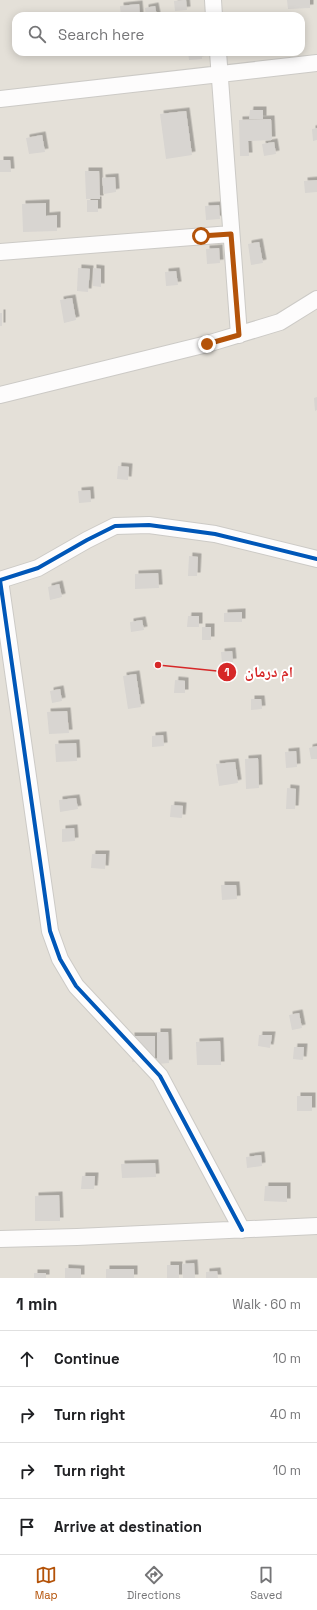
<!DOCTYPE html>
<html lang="en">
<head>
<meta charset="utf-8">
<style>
  body { margin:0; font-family:"Space Grotesk","Noto Naskh Arabic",sans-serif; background:#f2f2f2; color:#202124 }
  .stop { position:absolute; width:12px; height:12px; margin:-9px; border:3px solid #b45309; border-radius:50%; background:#fff }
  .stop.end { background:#b45309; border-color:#fff; box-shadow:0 1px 4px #0008 }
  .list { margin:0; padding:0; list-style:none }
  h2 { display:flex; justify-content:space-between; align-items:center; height:52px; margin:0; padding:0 16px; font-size:17px }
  h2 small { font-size:13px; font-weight:400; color:#757577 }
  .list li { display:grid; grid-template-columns:26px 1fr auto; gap:12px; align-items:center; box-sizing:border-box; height:56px; padding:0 16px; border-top:1px solid #e0e0e0 }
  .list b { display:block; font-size:15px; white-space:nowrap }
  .list em { font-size:13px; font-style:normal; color:#757577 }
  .icon { flex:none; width:22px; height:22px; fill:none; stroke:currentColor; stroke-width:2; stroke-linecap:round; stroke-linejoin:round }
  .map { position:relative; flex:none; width:317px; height:1278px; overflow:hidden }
  .search { position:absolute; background:#fff; box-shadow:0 2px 10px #0003; left:12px; right:12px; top:12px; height:44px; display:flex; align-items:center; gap:10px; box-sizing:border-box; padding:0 14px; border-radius:12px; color:#757577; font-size:15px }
  .sheet { height:276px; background:#fff }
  nav { display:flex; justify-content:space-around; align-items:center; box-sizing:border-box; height:56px; border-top:1px solid #e0e0e0; background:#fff; font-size:11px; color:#757577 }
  nav a { display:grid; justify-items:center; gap:2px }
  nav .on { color:#b45309 }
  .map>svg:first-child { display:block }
  .residential { fill:#e4e0d8; fill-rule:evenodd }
  .building { fill:#d8d5d1; filter:url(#shadow) }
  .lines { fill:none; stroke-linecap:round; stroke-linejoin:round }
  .street-casing { stroke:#cccac6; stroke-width:18 }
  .street { stroke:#fdfcfc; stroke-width:16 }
  .cycleway-casing { stroke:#fff; stroke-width:6 }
  .cycleway { stroke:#0057b8; stroke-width:4 }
  .route { stroke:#b45309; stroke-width:5 }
  .leader { fill:none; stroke:#d62828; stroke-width:1.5 }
  .callout-dot { fill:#d62828; stroke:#fff; stroke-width:1.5 }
  .mark-label { font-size:12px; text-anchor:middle; font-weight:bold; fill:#fff }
  .callout-label { font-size:15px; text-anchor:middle; font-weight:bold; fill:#d62828; stroke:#fff; stroke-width:4; stroke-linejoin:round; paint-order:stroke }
</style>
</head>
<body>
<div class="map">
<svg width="317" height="1278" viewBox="0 0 317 1278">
  <defs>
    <filter id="shadow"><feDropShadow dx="3.5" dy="-3.5" stdDeviation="0" flood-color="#0004"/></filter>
  </defs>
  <rect width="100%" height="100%" fill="#f0eeea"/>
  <path class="residential" d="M 0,0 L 317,0 L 317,1278 L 0,1278 ZM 16,16 L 301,16 L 301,52 L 16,52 Z"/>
  <path class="building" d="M 183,0 L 186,0 L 187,10 L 175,11 L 174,1 Z
    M 287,0 L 310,0 L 310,8 L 288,9 Z
    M 139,4 L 140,16 L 121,16 L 120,6 Z
    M 155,6 L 157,16 L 146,16 L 145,8 Z
    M 188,52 L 202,52 L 202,59 L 189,60 Z
    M 250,110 L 263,110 L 263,119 L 249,119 Z
    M 186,111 L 192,155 L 166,159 L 160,114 Z
    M 271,119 L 272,140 L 248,141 L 249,156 L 240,156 L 239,120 Z
    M 317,128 L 317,140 L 313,141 L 312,129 Z
    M 42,135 L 45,152 L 29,154 L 26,138 Z
    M 274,142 L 276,154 L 264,156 L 262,144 Z
    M 0,160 L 10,160 L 11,172 L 0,172 Z
    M 85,171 L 99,171 L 100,199 L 86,199 Z
    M 115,177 L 116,192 L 104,194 L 102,178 Z
    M 317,180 L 317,192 L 305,193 L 304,181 Z
    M 87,200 L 98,200 L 98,212 L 87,212 Z
    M 46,203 L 46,216 L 57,215 L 57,231 L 23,232 L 22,204 Z
    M 219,205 L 220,219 L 206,220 L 205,206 Z
    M 259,242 L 263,263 L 251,265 L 248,244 Z
    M 219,248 L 220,263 L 207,264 L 206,249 Z
    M 78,268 L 90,269 L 88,292 L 77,291 Z
    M 93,268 L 101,269 L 101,287 L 93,286 Z
    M 176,271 L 178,285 L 166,286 L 165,272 Z
    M 72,298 L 76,320 L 64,323 L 60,300 Z
    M 0,313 L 2,313 L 2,326 L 0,326 Z
    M 317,397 L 317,410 L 315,411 L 314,398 Z
    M 118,466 L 129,467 L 128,480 L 117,479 Z
    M 90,490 L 91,502 L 79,503 L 78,491 Z
    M 189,556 L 198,557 L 197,576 L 188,576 Z
    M 158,573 L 159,588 L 135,589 L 135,574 Z
    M 59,584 L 62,597 L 50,600 L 48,587 Z
    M 242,612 L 242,622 L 224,622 L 224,613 Z
    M 188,616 L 199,616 L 199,627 L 187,627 Z
    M 142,620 L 144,630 L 131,632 L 130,622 Z
    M 202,627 L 211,627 L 211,640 L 202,640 Z
    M 232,651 L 233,662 L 222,663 L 221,652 Z
    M 136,674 L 141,707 L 128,709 L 123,676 Z
    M 175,680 L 185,681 L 185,693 L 174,693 Z
    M 60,689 L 62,701 L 52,703 L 50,691 Z
    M 251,699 L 261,699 L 262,709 L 251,710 Z
    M 67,711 L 69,733 L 49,734 L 47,712 Z
    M 163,735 L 164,746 L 152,747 L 152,736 Z
    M 76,743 L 77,761 L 56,762 L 55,744 Z
    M 317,746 L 317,759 L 311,759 L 309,748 Z
    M 296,751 L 297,767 L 286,768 L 285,752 Z
    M 258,758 L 259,788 L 246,789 L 245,759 Z
    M 235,762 L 238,783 L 219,786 L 216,764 Z
    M 287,788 L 296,789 L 295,809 L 286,809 Z
    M 76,798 L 78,809 L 60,812 L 59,800 Z
    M 171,805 L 183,806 L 182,818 L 170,817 Z
    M 74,828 L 75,841 L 62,842 L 62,829 Z
    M 92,854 L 106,854 L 105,869 L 91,868 Z
    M 221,885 L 236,885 L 237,899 L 222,900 Z
    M 299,1013 L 302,1028 L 292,1030 L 289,1015 Z
    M 157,1032 L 168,1032 L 169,1063 L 157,1064 Z
    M 259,1035 L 272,1035 L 270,1048 L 258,1046 Z
    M 131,1036 L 155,1036 L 155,1062 L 132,1062 Z
    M 220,1041 L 221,1065 L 197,1065 L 196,1042 Z
    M 294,1047 L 304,1047 L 303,1060 L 293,1059 Z
    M 297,1096 L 312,1096 L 312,1111 L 297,1111 Z
    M 261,1155 L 262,1166 L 247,1168 L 246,1157 Z
    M 155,1163 L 156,1177 L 122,1178 L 121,1164 Z
    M 82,1176 L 95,1176 L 94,1189 L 81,1189 Z
    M 265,1186 L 287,1186 L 287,1202 L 264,1201 Z
    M 59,1195 L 60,1221 L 35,1221 L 35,1196 Z
    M 194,1263 L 195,1278 L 183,1278 L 182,1264 Z
    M 167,1265 L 179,1265 L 179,1278 L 167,1278 Z
    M 65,1268 L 81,1269 L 81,1278 L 65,1278 Z
    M 106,1269 L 134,1269 L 134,1278 L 106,1278 Z
    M 217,1271 L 218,1278 L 206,1278 L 206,1272 Z
    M 34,1273 L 46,1273 L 46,1278 L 34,1278 Z"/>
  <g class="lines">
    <g class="street-casing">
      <path id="street" d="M 213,0 L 214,16
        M 218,52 L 239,335
        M 0,99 L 317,63
        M 0,252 L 231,234
        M 0,395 L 207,344 L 280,322 L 317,299
        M 242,1230 L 160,1076 L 76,986 L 60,959 L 50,931 L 0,580 L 38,568 L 87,540 L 115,526 L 149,525 L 215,534 L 317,559
        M 0,1239 L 77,1237 L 317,1226"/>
    </g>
    <use href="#street" class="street"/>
    <g class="cycleway-casing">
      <path id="cycleway" d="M 242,1230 L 160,1076 L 76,986 L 60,959 L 50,931 L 0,580 L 38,568 L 87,540 L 115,526 L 149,525 L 215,534 L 317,559"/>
    </g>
    <use href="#cycleway" class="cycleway"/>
  </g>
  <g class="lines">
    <path class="route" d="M 201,236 L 231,234 L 239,335 L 207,344"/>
  </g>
  <path class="leader" d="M158 665L227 672"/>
  <g class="callout-dot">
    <circle cx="158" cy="665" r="4"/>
    <circle cx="227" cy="672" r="10"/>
  </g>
  <g class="mark-label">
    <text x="227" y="676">1</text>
  </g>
  <g class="callout-label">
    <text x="269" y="677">ام درمان</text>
  </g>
</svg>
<div class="stop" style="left:201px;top:236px"></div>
<div class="stop end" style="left:207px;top:344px"></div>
<div class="search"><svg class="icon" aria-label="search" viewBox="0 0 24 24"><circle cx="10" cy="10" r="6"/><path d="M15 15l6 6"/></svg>Search here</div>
</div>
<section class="sheet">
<h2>1 min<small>Walk · 60 m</small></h2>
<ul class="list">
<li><svg class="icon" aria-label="ahead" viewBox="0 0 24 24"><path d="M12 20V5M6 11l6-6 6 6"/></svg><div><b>Continue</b></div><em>10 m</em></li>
<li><svg class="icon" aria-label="right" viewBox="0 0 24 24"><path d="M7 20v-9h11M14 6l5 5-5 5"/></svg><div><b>Turn right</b></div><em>40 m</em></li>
<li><svg class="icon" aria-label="right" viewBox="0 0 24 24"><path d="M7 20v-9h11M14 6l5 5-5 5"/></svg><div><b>Turn right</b></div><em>10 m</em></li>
<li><svg class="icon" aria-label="arrive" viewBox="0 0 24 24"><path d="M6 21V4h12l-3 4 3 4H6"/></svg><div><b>Arrive at destination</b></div></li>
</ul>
</section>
<nav>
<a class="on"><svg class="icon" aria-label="map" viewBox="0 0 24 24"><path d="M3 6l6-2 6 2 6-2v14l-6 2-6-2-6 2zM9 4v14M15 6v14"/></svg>Map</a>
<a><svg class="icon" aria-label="directions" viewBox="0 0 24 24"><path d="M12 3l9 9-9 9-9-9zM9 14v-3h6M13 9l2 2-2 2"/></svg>Directions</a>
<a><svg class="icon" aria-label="saved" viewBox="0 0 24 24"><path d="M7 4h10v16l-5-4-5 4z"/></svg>Saved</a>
</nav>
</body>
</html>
